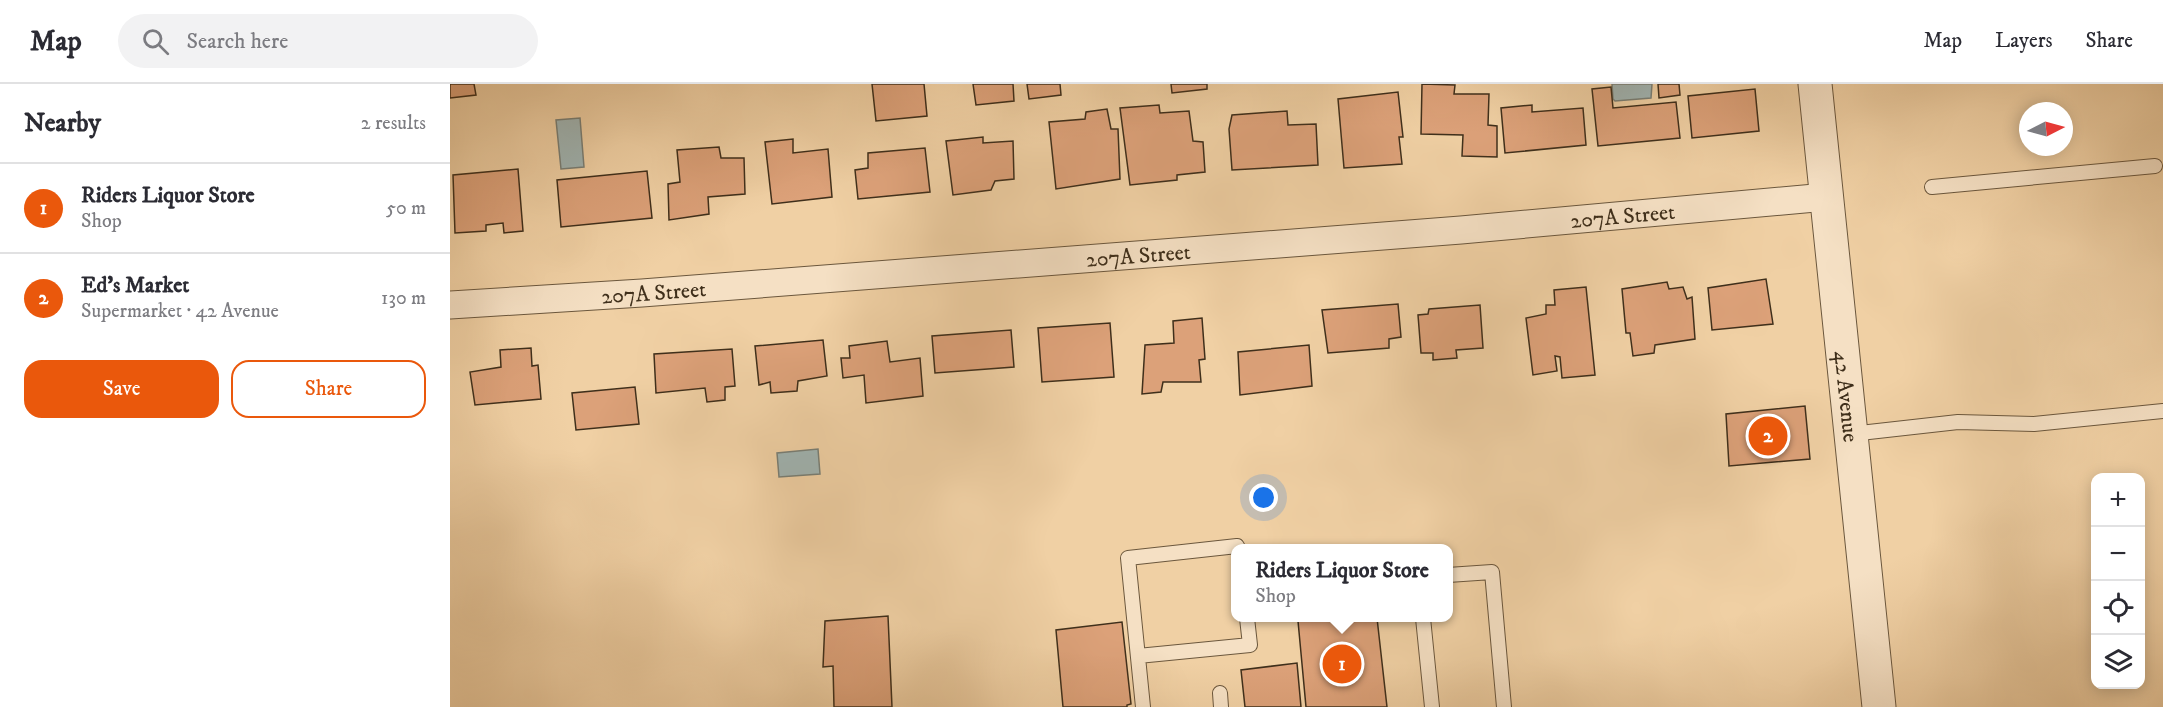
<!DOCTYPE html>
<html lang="en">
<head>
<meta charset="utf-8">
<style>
  body { margin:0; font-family:"IM FELL DW Pica",serif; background:#f2f2f3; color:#2b2b33 }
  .controls { position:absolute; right:18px; bottom:18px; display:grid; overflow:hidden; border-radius:12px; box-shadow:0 3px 15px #0003 }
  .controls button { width:54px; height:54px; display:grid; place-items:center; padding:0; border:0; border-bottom:2px solid #e1e1e2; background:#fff; color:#2b2b33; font:30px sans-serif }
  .compass { position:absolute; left:1569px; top:18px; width:54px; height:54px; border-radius:50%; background:#fff; box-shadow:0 3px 15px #0003; rotate:84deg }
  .you { position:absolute; left:814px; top:414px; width:21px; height:21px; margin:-15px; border:4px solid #fff; border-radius:50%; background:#1a73e8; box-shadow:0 0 0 9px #1a73e833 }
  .badge { display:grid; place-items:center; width:39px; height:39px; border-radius:50%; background:#ea580c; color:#fff; font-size:20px; font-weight:700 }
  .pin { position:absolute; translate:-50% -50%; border:3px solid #fff; box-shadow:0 2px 6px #0006 }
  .popup { position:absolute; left:781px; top:460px; width:222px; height:78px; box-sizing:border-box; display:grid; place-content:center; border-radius:12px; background:#fff; filter:drop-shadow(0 2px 4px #0005); font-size:20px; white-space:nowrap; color:#7c7c81 }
  .popup b { font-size:22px; color:#2b2b33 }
  .popup::after { content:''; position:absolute; left:50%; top:100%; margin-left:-12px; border:12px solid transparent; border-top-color:#fff }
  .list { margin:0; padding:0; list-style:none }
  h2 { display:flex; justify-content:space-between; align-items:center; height:78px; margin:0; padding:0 24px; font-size:26px }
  h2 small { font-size:20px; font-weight:400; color:#7c7c81 }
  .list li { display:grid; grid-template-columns:39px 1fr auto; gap:18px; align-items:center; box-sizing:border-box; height:90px; padding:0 24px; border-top:2px solid #e1e1e2 }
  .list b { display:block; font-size:22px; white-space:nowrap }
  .list p { margin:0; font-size:20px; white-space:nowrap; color:#7c7c81 }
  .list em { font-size:20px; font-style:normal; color:#7c7c81 }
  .actions { display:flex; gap:12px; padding:18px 24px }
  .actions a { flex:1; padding:14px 0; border:2px solid #ea580c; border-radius:18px; text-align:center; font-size:21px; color:#ea580c }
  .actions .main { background:#ea580c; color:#fff }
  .icon { flex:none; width:33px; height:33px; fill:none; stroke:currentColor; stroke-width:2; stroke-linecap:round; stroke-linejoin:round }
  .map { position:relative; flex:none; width:1713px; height:623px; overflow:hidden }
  header { display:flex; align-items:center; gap:36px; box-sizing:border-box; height:84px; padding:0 30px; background:#fff; border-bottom:2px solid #e1e1e2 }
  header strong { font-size:28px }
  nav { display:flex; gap:33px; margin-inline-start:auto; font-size:21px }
  .search { width:420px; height:54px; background:#f2f2f3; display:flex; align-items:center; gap:15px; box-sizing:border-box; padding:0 21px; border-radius:33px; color:#7c7c81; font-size:22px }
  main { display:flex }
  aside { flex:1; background:#fff }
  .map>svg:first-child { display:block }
  .water { fill:#a0b4b2; stroke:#797f76; stroke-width:1.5 }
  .building { fill:#dca179; stroke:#3f2f1b; stroke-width:1.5 }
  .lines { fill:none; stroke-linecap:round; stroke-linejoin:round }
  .service-casing { stroke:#6b573d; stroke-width:16 }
  .minor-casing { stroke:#6b573d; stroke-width:29 }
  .tertiary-casing { stroke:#6b573d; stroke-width:35 }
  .service { stroke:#f5e0c4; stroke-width:14 }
  .minor { stroke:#f5e0c4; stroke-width:27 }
  .tertiary { stroke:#f5e0c4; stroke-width:33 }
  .labels { text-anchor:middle; stroke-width:4.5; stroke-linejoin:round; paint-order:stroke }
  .street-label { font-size:22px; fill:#3f2f1b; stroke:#f5e0c4 }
</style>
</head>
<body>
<header>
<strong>Map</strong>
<div class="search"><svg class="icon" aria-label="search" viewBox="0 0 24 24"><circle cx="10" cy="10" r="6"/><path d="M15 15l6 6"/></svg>Search here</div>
<nav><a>Map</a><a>Layers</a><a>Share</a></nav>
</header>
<main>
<aside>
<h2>Nearby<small>2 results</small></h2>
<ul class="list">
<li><span class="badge">1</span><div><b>Riders Liquor Store</b><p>Shop</p></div><em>50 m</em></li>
<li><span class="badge">2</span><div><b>Ed's Market</b><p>Supermarket · 42 Avenue</p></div><em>130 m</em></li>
</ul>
<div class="actions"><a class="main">Save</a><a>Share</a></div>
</aside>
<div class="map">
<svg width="1713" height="623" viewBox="0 0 1713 623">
  <rect width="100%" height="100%" fill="#f0d0a4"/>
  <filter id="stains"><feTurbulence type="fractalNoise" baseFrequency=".00333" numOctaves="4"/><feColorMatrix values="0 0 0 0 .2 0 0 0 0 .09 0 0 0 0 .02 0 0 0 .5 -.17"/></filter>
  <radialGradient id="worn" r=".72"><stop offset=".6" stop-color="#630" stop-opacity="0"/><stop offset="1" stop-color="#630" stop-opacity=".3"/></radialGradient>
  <path class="water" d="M 1162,0 L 1202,0 L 1201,14 L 1165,17 L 1163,15 Z
    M 130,34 L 134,83 L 111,85 L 106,36 Z
    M 368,365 L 370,390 L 329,393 L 327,369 Z"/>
  <path class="building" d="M 0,0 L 24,0 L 26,11 L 0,14 Z
    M 422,0 L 474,0 L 477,32 L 426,37 Z
    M 523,0 L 563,0 L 564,17 L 526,21 Z
    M 577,0 L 610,0 L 611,11 L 579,15 Z
    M 721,0 L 757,0 L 757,5 L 722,9 Z
    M 972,0 L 1005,1 L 1004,10 L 1039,10 L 1038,41 L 1047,42 L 1047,73 L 1012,72 L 1013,51 L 971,50 Z
    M 1208,0 L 1229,0 L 1230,11 L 1209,14 Z
    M 1161,3 L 1163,24 L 1226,18 L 1230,54 L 1148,62 L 1142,5 Z
    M 1305,5 L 1309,47 L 1242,54 L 1238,12 Z
    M 948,8 L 953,53 L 949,53 L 952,80 L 894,84 L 888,15 Z
    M 709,21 L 710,29 L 739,27 L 743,57 L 753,58 L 755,88 L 727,91 L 727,96 L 680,101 L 670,24 Z
    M 1082,21 L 1082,28 L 1133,24 L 1136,61 L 1055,69 L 1051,24 Z
    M 657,25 L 661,45 L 668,45 L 670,95 L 606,105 L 599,38 L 635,35 L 636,28 Z
    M 837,27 L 838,41 L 866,40 L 868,81 L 782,86 L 779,45 L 782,31 Z
    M 533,53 L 533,59 L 563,57 L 564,95 L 545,97 L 541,106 L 503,111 L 496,57 Z
    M 343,55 L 343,69 L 378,65 L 382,113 L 322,120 L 315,58 Z
    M 269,63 L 271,74 L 294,74 L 295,110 L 258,113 L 259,130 L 219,136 L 218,100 L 230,98 L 227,66 Z
    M 475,64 L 480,108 L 408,115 L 405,86 L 418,84 L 418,69 Z
    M 68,85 L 73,147 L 54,149 L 53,139 L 36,141 L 36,147 L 5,149 L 3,91 Z
    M 197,87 L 202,134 L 111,143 L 107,96 Z
    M 1316,195 L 1323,240 L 1262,246 L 1258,204 Z
    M 1217,198 L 1219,205 L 1233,203 L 1237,215 L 1242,213 L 1245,255 L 1205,261 L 1204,269 L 1183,272 L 1180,249 L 1176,249 L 1172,205 Z
    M 1136,203 L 1145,291 L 1112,294 L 1110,273 L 1105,272 L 1107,287 L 1083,291 L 1076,234 L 1096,230 L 1096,221 L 1105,221 L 1104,206 Z
    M 948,220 L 951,253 L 939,255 L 939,264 L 878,269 L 872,226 Z
    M 1030,221 L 1033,264 L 1006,266 L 1007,274 L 983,276 L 983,269 L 971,269 L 968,231 L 978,230 L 979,225 Z
    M 752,234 L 755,275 L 749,276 L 751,298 L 713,298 L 711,308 L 692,310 L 695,261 L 724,259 L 723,237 Z
    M 660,239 L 664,293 L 592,298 L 588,244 Z
    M 561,246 L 564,283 L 485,289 L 482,252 Z
    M 373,256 L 377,292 L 348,297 L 347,307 L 321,309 L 320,298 L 309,301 L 305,262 Z
    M 437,257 L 440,278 L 470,274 L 473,312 L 416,319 L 414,291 L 393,294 L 391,274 L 400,274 L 399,262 Z
    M 859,261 L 862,302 L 790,311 L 788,268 Z
    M 81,264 L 82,282 L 88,281 L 91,315 L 25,321 L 20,288 L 51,283 L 50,266 Z
    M 282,265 L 285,302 L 275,303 L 275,316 L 257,318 L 255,304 L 206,309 L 204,270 Z
    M 185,303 L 189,340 L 126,346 L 122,309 Z
    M 1355,322 L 1360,375 L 1279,382 L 1276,330 Z
    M 438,532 L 442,623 L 384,623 L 383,582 L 373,583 L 375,537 Z
    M 880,534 L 927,534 L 937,623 L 856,623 L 848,537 Z
    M 672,538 L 681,620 L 677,621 L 677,623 L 613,623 L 606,546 Z
    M 847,579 L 851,623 L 795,623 L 791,586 Z"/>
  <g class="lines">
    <g class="service-casing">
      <path id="service" d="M 1482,103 L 1705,82
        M 1401,350 L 1508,338 L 1584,340 L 1713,327
        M 998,491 L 1042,488 L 1054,623
        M 973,534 L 982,623
        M 688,572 L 800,561 L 797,534
        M 770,609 L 771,623
        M 693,623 L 678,474 L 787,462 L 788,464"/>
    </g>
    <g class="minor-casing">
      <g id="minor">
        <path id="s1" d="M 0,221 L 192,209 L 1011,146 L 1376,113"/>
      </g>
    </g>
    <g class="tertiary-casing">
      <g id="tertiary">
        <path id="s2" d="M 1365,0 L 1429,623"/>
      </g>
    </g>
    <use href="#service" class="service"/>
    <use href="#minor" class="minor"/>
    <use href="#tertiary" class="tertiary"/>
  </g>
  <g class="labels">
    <g class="street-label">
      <text dy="8" stroke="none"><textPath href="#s1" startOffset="1176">207A Street</textPath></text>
      <text dy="8" stroke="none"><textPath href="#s1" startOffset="690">207A Street</textPath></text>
      <text dy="8" stroke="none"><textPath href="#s1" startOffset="204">207A Street</textPath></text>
      <text dy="8" stroke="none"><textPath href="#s2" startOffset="314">42 Avenue</textPath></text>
    </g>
  </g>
  <rect width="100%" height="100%" filter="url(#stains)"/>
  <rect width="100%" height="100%" fill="url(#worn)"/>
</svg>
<div class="controls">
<button>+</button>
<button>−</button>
<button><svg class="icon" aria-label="locate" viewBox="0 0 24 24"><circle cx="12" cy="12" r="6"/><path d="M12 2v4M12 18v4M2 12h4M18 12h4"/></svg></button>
<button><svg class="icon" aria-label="layers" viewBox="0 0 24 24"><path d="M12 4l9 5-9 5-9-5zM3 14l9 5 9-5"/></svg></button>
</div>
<svg class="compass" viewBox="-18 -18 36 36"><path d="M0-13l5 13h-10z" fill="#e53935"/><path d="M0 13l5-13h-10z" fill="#7c7c81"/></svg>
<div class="you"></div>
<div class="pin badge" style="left:892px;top:580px">1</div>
<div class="popup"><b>Riders Liquor Store</b>Shop</div>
<div class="pin badge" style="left:1318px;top:352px">2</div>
</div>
</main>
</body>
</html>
